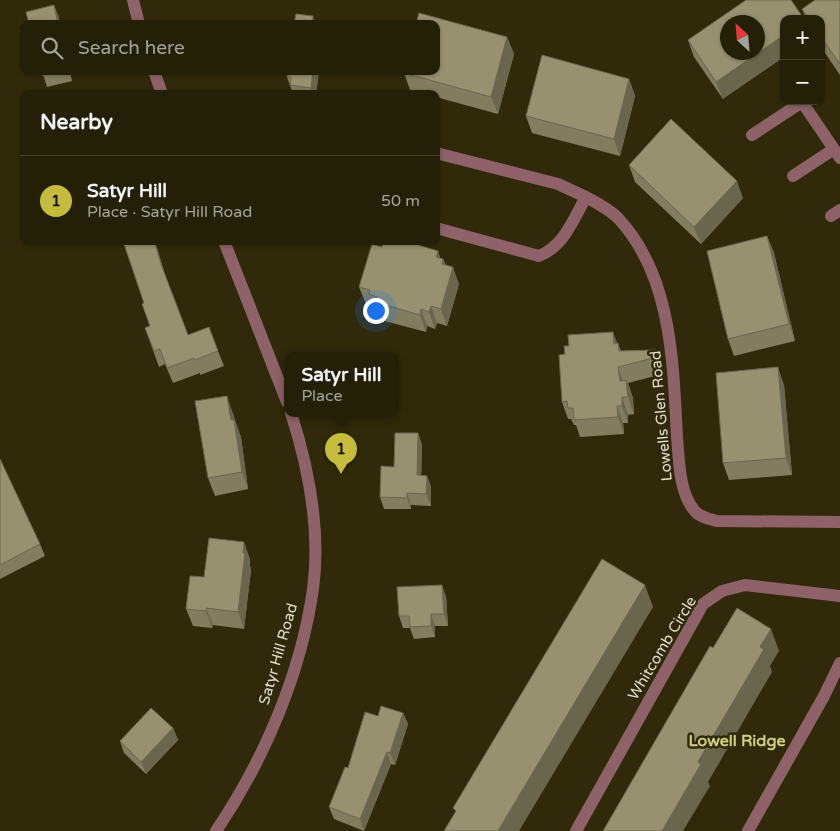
<!DOCTYPE html>
<html lang="en">
<head>
<meta charset="utf-8">
<style>
  body { margin:0; font-family:"Varela Round",sans-serif; background:#2c2812; color:#f1f3f6 }
  .controls { position:absolute; right:15px; top:15px; display:grid; overflow:hidden; border-radius:10px; box-shadow:0 1px 4px #0004 }
  .controls button { width:45px; height:45px; display:grid; place-items:center; padding:0; border:0; border-bottom:1px solid #413e29; background:#242008; color:#f1f3f6; font:25px sans-serif }
  .compass { position:absolute; left:720px; top:15px; width:45px; height:45px; border-radius:50%; background:#242008; box-shadow:0 1px 4px #0004; rotate:334deg }
  .you { position:absolute; left:375px; top:310px; width:18px; height:18px; margin:-12px; border:4px solid #fff; border-radius:50%; background:#1a73e8; box-shadow:0 0 0 8px #1a73e833 }
  .badge { display:grid; place-items:center; width:32px; height:32px; border-radius:50%; background:#c5bc3d; color:#111; font-size:16px; font-weight:700 }
  .pin { position:absolute; translate:-50% -41px; filter:drop-shadow(0 1px 2px #0008) }
  .pin::after { content:''; position:absolute; top:26px; width:18px; height:15px; background:inherit; clip-path:polygon(0 0,100% 0,50% 100%) }
  .popup { position:absolute; left:284px; top:352px; width:115px; height:65px; box-sizing:border-box; display:grid; place-content:center; border-radius:10px; background:#242008; filter:drop-shadow(0 1px 4px #0005); font-size:16px; white-space:nowrap; color:#a3a39c }
  .popup b { font-size:19px; color:#f1f3f6 }
  .popup::after { content:''; position:absolute; left:50%; top:100%; margin-left:-10px; border:10px solid transparent; border-top-color:#242008 }
  .list { margin:0; padding:0; list-style:none }
  h2 { display:flex; justify-content:space-between; align-items:center; height:65px; margin:0; padding:0 20px; font-size:21px }
  h2 small { font-size:16px; font-weight:400; color:#a3a39c }
  .list li { display:grid; grid-template-columns:32px 1fr auto; gap:15px; align-items:center; box-sizing:border-box; height:90px; padding:0 20px; border-top:1px solid #413e29 }
  .list b { display:block; font-size:19px; white-space:nowrap }
  .list p { margin:0; font-size:16px; white-space:nowrap; color:#a3a39c }
  .list em { font-size:16px; font-style:normal; color:#a3a39c }
  .icon { flex:none; width:28px; height:28px; fill:none; stroke:currentColor; stroke-width:2; stroke-linecap:round; stroke-linejoin:round }
  .map { position:relative; flex:none; width:840px; height:831px; overflow:hidden }
  .search { position:absolute; background:#242008; box-shadow:0 1px 4px #0004; left:20px; top:20px; width:420px; height:55px; display:flex; align-items:center; gap:12px; box-sizing:border-box; padding:0 18px; border-radius:10px; color:#a3a39c; font-size:19px }
  .panel { position:absolute; background:#242008; box-shadow:0 1px 4px #0004; left:20px; top:90px; width:420px; height:155px; border-radius:10px }
  .map>svg:first-child { display:block }
  .lines { fill:none; stroke-linecap:round; stroke-linejoin:round }
  .minor { stroke:#8e6268; stroke-width:12 }
  .wall { fill:#827d5f }
  .shaded-wall { fill:#6a664e }
  .building { fill:#97916f; stroke:#6a664e; fill-rule:evenodd }
  .labels { text-anchor:middle; stroke-width:5; stroke-linejoin:round; paint-order:stroke }
  .street-label { font-size:15px; fill:#e0ddcb; stroke:#302a0a }
  .neighbourhood-label { font-size:16px; font-weight:bold; fill:#d3ce7f; stroke:#302a0a }
</style>
</head>
<body>
<div class="map">
<svg width="840" height="831" viewBox="0 0 840 831">
  <rect width="100%" height="100%" fill="#302a0a"/>
  <g class="lines">
    <path class="minor" d="M 133,0 L 139,24
      M 154,71 L 162,94
      M 752,135 L 802,102 L 840,158
      M 436,153 L 558,184 L 586,197 C 573,220 564,246 539,256 L 436,228
      M 793,176 L 834,149
      M 586,197 C 597,203 609,209 618,218 C 672,276 673,362 677,437 C 679,459 679,492 694,510 C 699,517 709,519 717,521 L 840,522
      M 831,216 L 840,210
      M 224,241 L 287,402
      M 216,831 C 264,760 301,674 313,589 C 321,530 309,469 291,413
      M 576,831 L 703,604 L 722,591 L 745,585 L 840,596
      M 748,831 L 824,696 L 840,663"/>
  </g>
  <path class="wall" d="M 840,0 L 840,75 L 821,47 L 821,19 L 806,19 L 802,9 Z
    M 804,19 L 723,99 L 694,57 L 688,40 Z
    M 507,37 L 514,54 L 498,114 L 436,97 L 436,94 L 423,94 L 410,90 L 404,73 Z
    M 42,71 L 70,71 L 72,81 L 47,87 Z
    M 319,71 L 316,94 L 293,94 L 287,77 Z
    M 629,79 L 635,96 L 620,156 L 532,133 L 526,116 Z
    M 629,165 L 743,198 L 701,244 L 635,182 Z
    M 767,236 L 774,253 L 795,341 L 734,356 L 728,339 Z
    M 123,241 L 155,241 L 166,278 L 188,335 L 218,351 L 224,366 L 200,375 L 200,373 L 173,383 L 165,364 L 159,367 L 145,328 L 150,326 L 144,303 Z
    M 382,247 L 438,251 L 440,258 L 443,259 L 446,265 L 459,284 L 447,326 L 437,323 L 435,329 L 427,326 L 426,332 L 381,320 L 379,313 L 376,312 L 374,307 L 366,304 L 359,287 Z
    M 617,343 L 621,351 L 656,350 L 662,367 L 663,374 L 628,383 L 633,398 L 634,414 L 628,415 L 628,423 L 623,423 L 624,434 L 580,437 L 576,425 L 574,425 L 571,419 L 568,419 L 562,402 L 565,354 Z
    M 784,385 L 792,475 L 729,480 L 723,463 Z
    M 233,413 L 234,420 L 241,437 L 248,489 L 215,496 L 208,478 Z
    M 418,433 L 422,445 L 421,475 L 427,476 L 431,487 L 431,506 L 411,505 L 411,509 L 384,509 L 380,497 L 394,467 Z
    M 0,459 L 40,544 L 45,556 L 0,579 Z
    M 250,559 L 250,566 L 251,570 L 244,629 L 213,625 L 212,628 L 193,626 L 186,609 L 204,577 Z
    M 446,596 L 448,626 L 435,626 L 435,637 L 414,639 L 410,628 L 403,628 L 399,616 Z
    M 403,713 L 408,724 L 395,765 L 391,764 L 364,831 L 334,819 L 329,807 L 348,768 L 378,716 Z
    M 173,728 L 178,740 L 146,774 L 124,753 L 120,741 Z"/>
  <path class="shaded-wall" d="M 54,5 L 59,17 L 60,24 L 58,24 Z
    M 313,16 L 316,24 L 312,24 Z
    M 784,35 L 784,57 L 723,99 L 716,82 Z
    M 507,37 L 514,54 L 498,114 L 491,97 Z
    M 313,71 L 319,71 L 316,94 L 313,94 L 311,88 Z
    M 629,79 L 635,96 L 620,156 L 614,139 Z
    M 737,181 L 743,198 L 701,244 L 694,227 Z
    M 767,236 L 774,253 L 795,341 L 789,324 Z
    M 154,241 L 155,241 L 167,282 L 162,267 Z
    M 438,251 L 442,264 L 443,259 L 450,276 L 436,257 Z
    M 453,267 L 459,284 L 447,326 L 441,309 Z
    M 431,306 L 437,323 L 435,329 L 429,312 Z
    M 421,309 L 427,326 L 426,332 L 420,315 Z
    M 613,332 L 619,348 L 618,343 L 625,361 L 614,344 Z
    M 656,350 L 662,367 L 663,374 L 657,357 Z
    M 618,367 L 624,384 L 627,398 L 620,381 Z
    M 778,367 L 784,385 L 792,475 L 786,458 Z
    M 626,380 L 633,398 L 634,414 L 628,397 Z
    M 227,396 L 241,437 L 248,489 L 242,472 Z
    M 622,397 L 628,415 L 628,423 L 622,406 Z
    M 617,406 L 623,423 L 624,434 L 618,417 Z
    M 418,433 L 422,445 L 421,487 L 417,475 Z
    M 427,476 L 431,487 L 431,506 L 426,494 Z
    M 407,493 L 411,505 L 411,509 L 407,498 Z
    M 244,542 L 250,559 L 250,566 L 251,570 L 244,629 L 238,612 Z
    M 442,585 L 446,596 L 448,626 L 444,614 Z
    M 645,585 L 653,607 L 519,831 L 498,831 Z
    M 206,608 L 213,625 L 212,628 L 206,611 Z
    M 431,614 L 435,626 L 435,637 L 431,626 Z
    M 771,629 L 779,651 L 770,666 L 772,672 L 708,782 L 710,786 L 683,831 L 662,831 L 760,647 Z
    M 403,713 L 408,724 L 395,765 L 390,753 Z
    M 173,728 L 178,740 L 146,774 L 141,762 Z
    M 387,752 L 391,764 L 364,831 L 360,819 Z"/>
  <path class="building" d="M 746,0 L 791,0 L 804,19 L 784,19 L 784,35 L 716,82 L 688,40 ZM 728,22 L 758,22 L 758,52 L 728,52 Z
    M 815,0 L 840,0 L 840,64 L 821,37 L 821,19 L 809,19 L 802,9 Z
    M 54,5 L 58,24 L 29,24 L 26,12 Z
    M 419,13 L 507,37 L 491,97 L 404,73 L 404,71 L 436,71 L 436,24 L 416,24 Z
    M 296,14 L 313,16 L 312,24 L 294,24 Z
    M 24,29 L 24,46 L 20,30 Z
    M 542,55 L 629,79 L 614,139 L 526,116 Z
    M 42,71 L 59,71 L 43,76 Z
    M 288,71 L 313,71 L 311,88 L 290,85 L 291,77 L 287,77 Z
    M 671,119 L 737,181 L 694,227 L 629,165 Z
    M 767,236 L 789,324 L 728,339 L 707,251 Z
    M 123,241 L 154,241 L 162,267 L 188,335 L 209,327 L 218,351 L 195,360 L 194,358 L 167,368 L 160,349 L 154,351 L 145,328 L 150,326 L 142,304 L 144,303 Z
    M 392,241 L 405,241 L 438,251 L 436,257 L 443,259 L 442,264 L 453,267 L 441,309 L 431,306 L 429,312 L 421,309 L 420,315 L 375,302 L 377,297 L 369,294 L 370,290 L 359,287 L 372,244 L 382,247 L 383,242 L 391,244 Z
    M 613,332 L 614,344 L 618,343 L 619,351 L 656,350 L 657,357 L 618,367 L 620,381 L 626,380 L 628,397 L 622,397 L 622,406 L 617,406 L 618,417 L 574,420 L 573,408 L 568,408 L 567,401 L 562,402 L 559,355 L 565,354 L 564,346 L 569,346 L 568,335 Z
    M 778,367 L 786,458 L 723,463 L 716,373 Z
    M 227,396 L 231,420 L 234,420 L 242,472 L 208,478 L 195,401 Z
    M 395,433 L 418,433 L 417,475 L 427,476 L 426,494 L 407,493 L 407,498 L 380,497 L 381,466 L 394,467 Z
    M 0,459 L 40,544 L 0,565 Z
    M 209,538 L 244,542 L 243,553 L 245,553 L 238,612 L 206,608 L 206,611 L 186,609 L 190,576 L 204,577 Z
    M 602,559 L 645,585 L 498,831 L 444,831 L 456,811 L 453,808 Z
    M 442,585 L 444,614 L 431,614 L 431,626 L 410,627 L 409,616 L 399,616 L 397,587 Z
    M 737,608 L 771,629 L 760,647 L 764,649 L 698,762 L 701,764 L 662,831 L 603,831 L 710,646 L 713,648 Z
    M 381,706 L 403,713 L 390,753 L 387,752 L 360,819 L 329,807 L 345,767 L 348,768 L 365,712 L 378,716 Z
    M 151,708 L 173,728 L 141,762 L 120,741 Z"/>
  <g class="labels">
    <g class="street-label">
      <text transform="translate(661 416) rotate(-95)" y="5">Lowells Glen Road</text>
      <text transform="translate(662 648) rotate(-59)" y="5">Whitcomb Circle</text>
      <text transform="translate(278 654) rotate(-74)" y="5">Satyr Hill Road</text>
    </g>
    <g class="neighbourhood-label">
      <text x="737" y="746">Lowell Ridge</text>
    </g>
  </g>
</svg>
<div class="controls">
<button>+</button>
<button>−</button>
</div>
<svg class="compass" viewBox="-18 -18 36 36"><path d="M0-13l5 13h-10z" fill="#e53935"/><path d="M0 13l5-13h-10z" fill="#a3a39c"/></svg>
<div class="you"></div>
<div class="pin badge" style="left:341px;top:474px">1</div>
<div class="popup"><b>Satyr Hill</b>Place</div>
<div class="search"><svg class="icon" aria-label="search" viewBox="0 0 24 24"><circle cx="10" cy="10" r="6"/><path d="M15 15l6 6"/></svg>Search here</div>
<section class="panel">
<h2>Nearby<small></small></h2>
<ul class="list">
<li><span class="badge">1</span><div><b>Satyr Hill</b><p>Place · Satyr Hill Road</p></div><em>50 m</em></li>
</ul>
</section>
</div>
</body>
</html>
